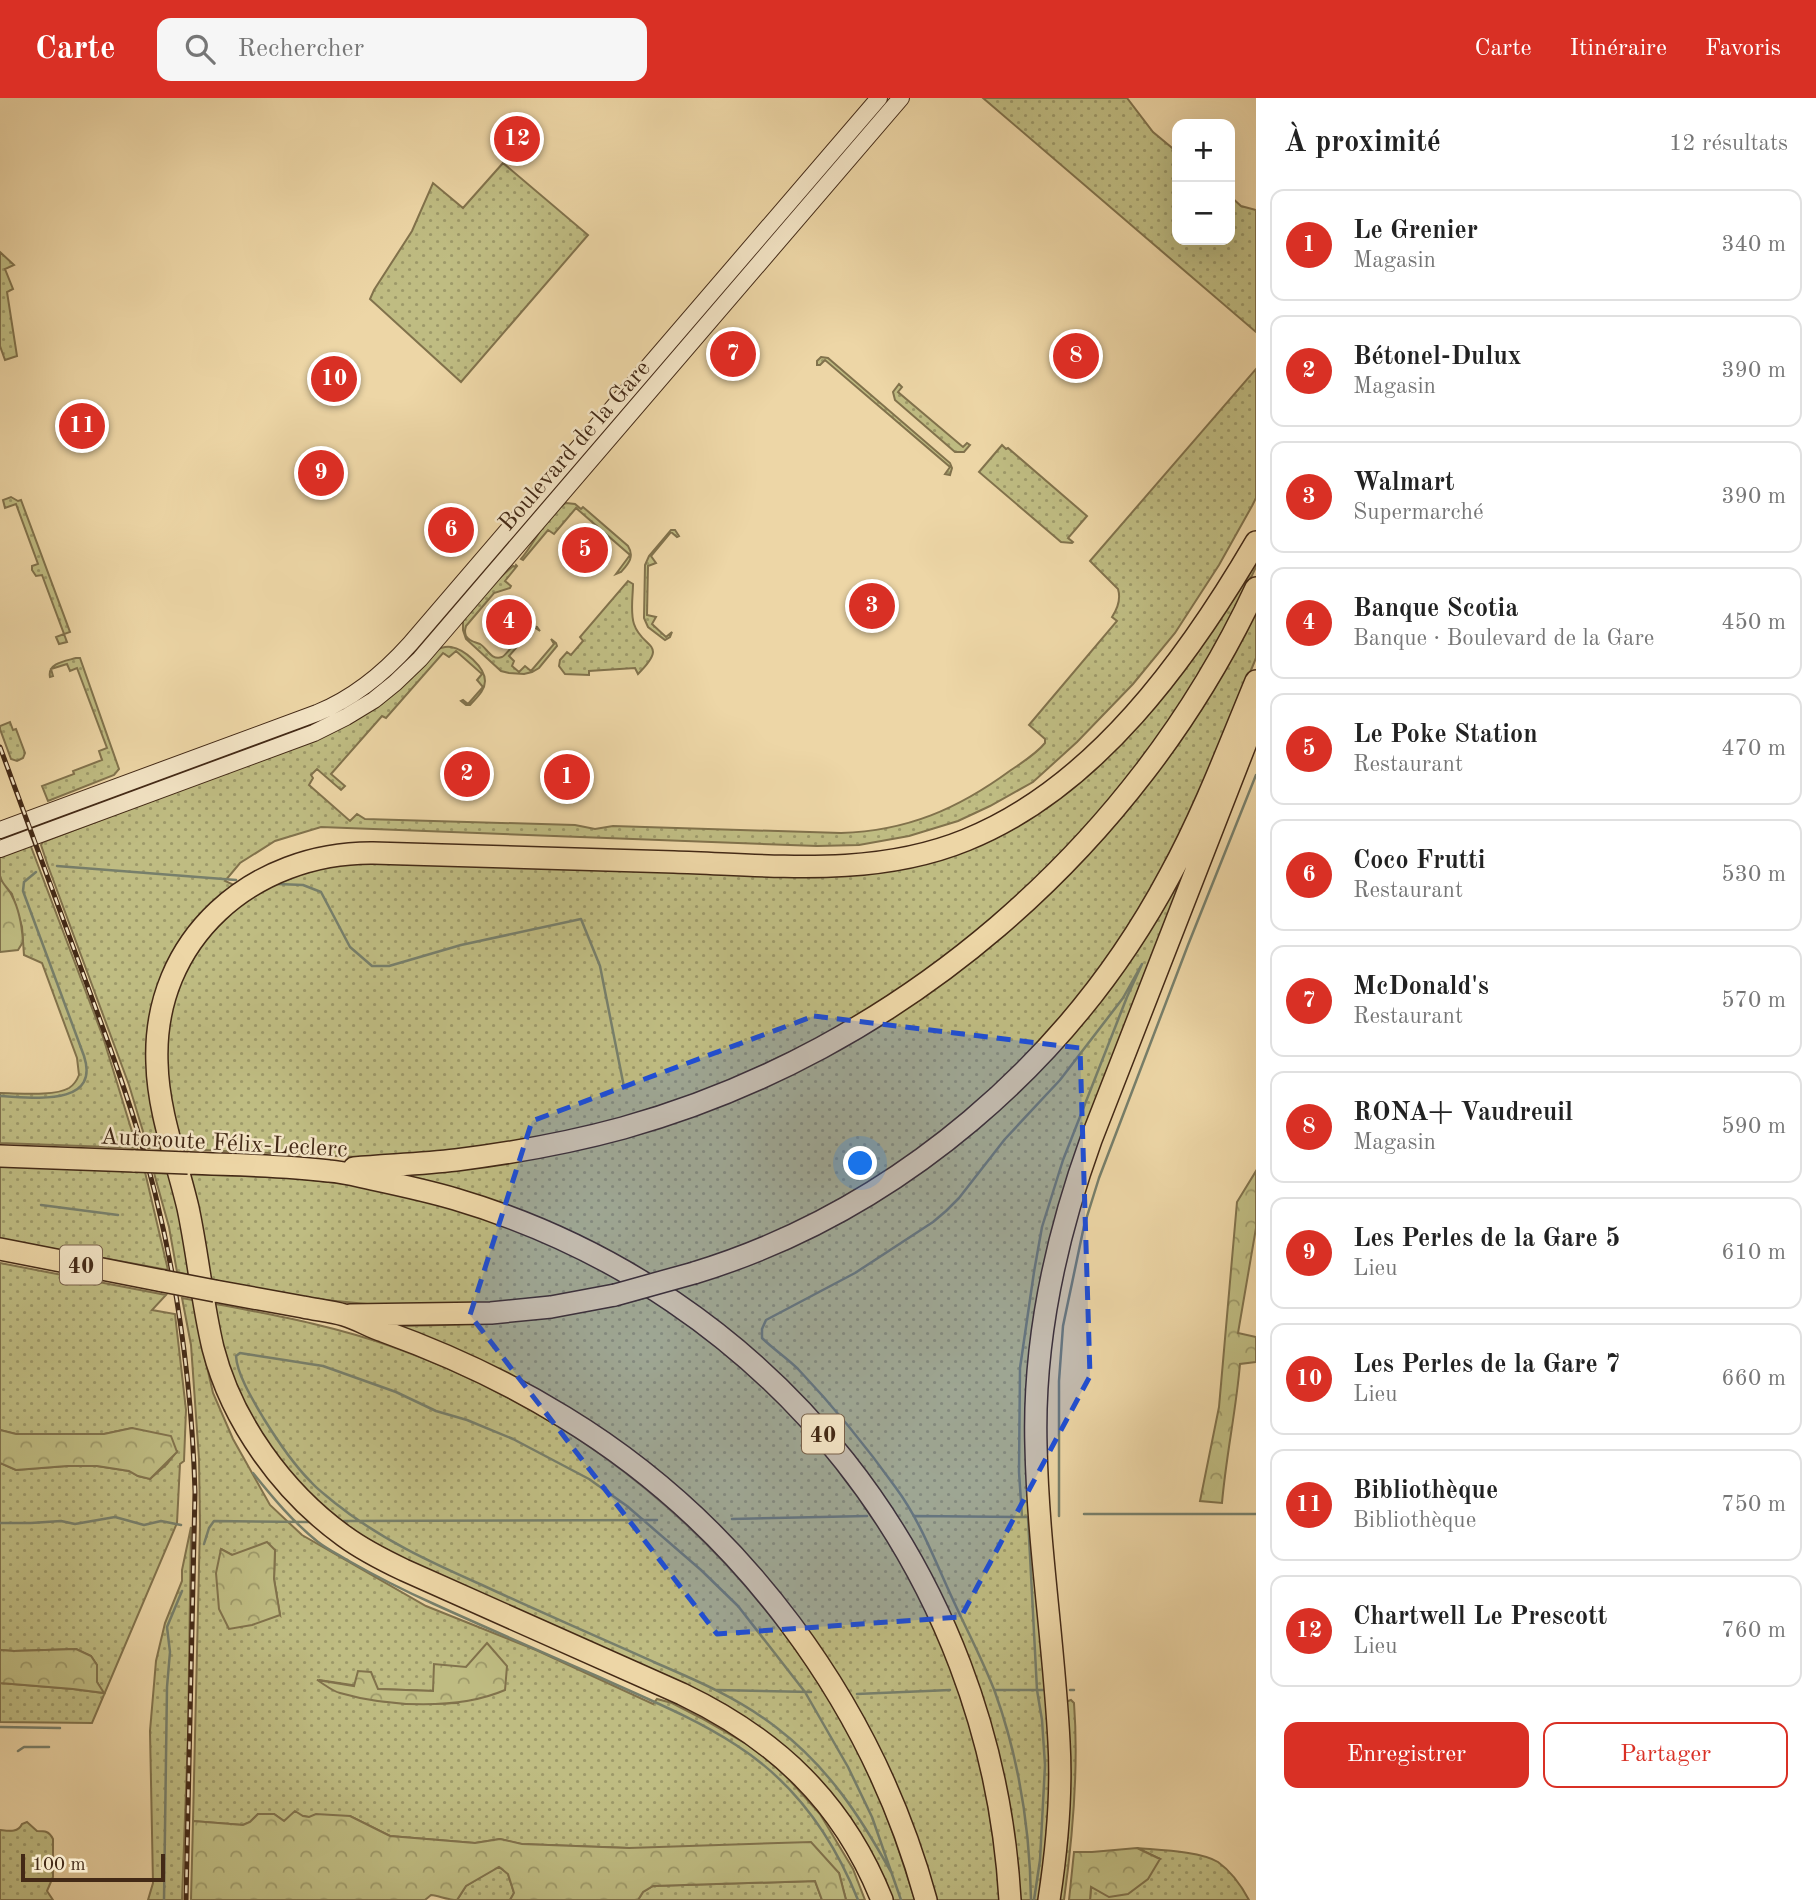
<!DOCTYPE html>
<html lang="fr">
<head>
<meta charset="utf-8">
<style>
  body { margin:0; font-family:"Old Standard TT",serif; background:#f6f6f6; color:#222 }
  .controls { position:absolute; right:21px; top:21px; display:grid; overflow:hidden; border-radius:14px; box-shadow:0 7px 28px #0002 }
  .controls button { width:63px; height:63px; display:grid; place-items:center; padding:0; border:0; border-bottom:2px solid #e0e0e0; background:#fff; color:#222; font:35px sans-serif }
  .scale { position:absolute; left:21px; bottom:18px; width:144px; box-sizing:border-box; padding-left:7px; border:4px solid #432916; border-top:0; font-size:19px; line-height:24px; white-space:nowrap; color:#432916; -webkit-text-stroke:5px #f3e4c5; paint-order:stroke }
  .you { position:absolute; left:861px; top:1066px; width:24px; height:24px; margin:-18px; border:5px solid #fff; border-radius:50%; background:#1a73e8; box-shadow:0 0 0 10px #1a73e833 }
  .badge { display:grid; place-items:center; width:46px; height:46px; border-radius:50%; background:#d93025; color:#fff; font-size:23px; font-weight:700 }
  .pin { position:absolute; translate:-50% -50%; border:4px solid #fff; box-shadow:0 2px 7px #0006 }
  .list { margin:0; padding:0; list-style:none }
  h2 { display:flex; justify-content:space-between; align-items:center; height:91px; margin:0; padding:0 28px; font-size:30px }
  h2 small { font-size:23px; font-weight:400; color:#767676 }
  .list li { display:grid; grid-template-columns:46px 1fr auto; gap:21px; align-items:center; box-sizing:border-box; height:112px; margin:0 14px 14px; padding:0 14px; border:2px solid #e0e0e0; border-radius:14px }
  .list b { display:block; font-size:26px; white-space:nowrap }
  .list p { margin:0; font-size:23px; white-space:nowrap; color:#767676 }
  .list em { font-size:23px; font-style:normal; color:#767676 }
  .actions { display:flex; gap:14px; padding:21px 28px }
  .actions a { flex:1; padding:16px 0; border:2px solid #d93025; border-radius:14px; text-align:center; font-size:24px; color:#d93025 }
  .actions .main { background:#d93025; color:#fff }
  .icon { flex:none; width:38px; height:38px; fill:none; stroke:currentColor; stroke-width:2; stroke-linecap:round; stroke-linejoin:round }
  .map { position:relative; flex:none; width:1256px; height:1802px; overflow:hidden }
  header { display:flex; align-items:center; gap:42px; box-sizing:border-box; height:98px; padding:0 35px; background:#d93025; color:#fff }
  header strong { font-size:33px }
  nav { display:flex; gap:38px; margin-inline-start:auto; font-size:24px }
  .search { width:490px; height:63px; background:#f6f6f6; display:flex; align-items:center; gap:18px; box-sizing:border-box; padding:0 24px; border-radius:14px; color:#767676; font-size:26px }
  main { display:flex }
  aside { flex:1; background:#fff }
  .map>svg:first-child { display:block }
  .grass { fill:url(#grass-dots); stroke:#81724c; stroke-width:2; fill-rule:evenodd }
  .forest { fill:url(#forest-crowns); stroke:#81724c; stroke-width:2 }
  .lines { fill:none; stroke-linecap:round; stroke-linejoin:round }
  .stream { stroke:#777f6b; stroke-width:2.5 }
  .secondary-casing { stroke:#432916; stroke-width:18 }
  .motorway-casing { stroke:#432916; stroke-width:24 }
  .secondary { stroke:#f3e4c5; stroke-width:16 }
  .motorway { stroke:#edd6a6; stroke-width:21 }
  .rail-casing { stroke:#432916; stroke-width:5 }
  .rail { stroke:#f3e4c5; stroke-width:2.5; stroke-dasharray:8; stroke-linecap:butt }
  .motorway-bridge-casing { stroke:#432916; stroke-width:24; stroke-linecap:butt }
  .motorway-bridge { stroke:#edd6a6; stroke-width:21 }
  .marked { fill:#1d4ed8; fill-opacity:0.2; stroke:#1d4ed8; stroke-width:5; stroke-dasharray:14 9; stroke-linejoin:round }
  .labels { text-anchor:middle; stroke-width:5; stroke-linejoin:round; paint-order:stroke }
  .shield { fill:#f3e4c5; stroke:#78614a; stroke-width:2 }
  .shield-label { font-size:23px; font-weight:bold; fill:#432916 }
  .street-label { font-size:24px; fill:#432916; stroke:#f3e4c5 }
</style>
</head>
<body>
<header>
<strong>Carte</strong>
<div class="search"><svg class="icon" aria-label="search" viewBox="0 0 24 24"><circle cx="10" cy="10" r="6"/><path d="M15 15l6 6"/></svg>Rechercher</div>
<nav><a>Carte</a><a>Itinéraire</a><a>Favoris</a></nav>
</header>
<main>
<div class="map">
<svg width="1256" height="1802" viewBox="0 0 1256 1802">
  <defs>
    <pattern id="grass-dots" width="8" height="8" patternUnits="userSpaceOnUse" patternTransform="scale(1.75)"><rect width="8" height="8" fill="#bfbc82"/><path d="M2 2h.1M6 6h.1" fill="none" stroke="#9d9969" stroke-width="1.8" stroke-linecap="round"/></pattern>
    <pattern id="forest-crowns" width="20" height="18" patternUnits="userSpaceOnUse" patternTransform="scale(1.75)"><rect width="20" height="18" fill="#bfbc82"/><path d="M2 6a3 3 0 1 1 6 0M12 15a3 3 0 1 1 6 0" fill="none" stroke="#9d9969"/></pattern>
  </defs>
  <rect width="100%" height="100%" fill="#edd6a6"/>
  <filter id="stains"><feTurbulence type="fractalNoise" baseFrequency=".00286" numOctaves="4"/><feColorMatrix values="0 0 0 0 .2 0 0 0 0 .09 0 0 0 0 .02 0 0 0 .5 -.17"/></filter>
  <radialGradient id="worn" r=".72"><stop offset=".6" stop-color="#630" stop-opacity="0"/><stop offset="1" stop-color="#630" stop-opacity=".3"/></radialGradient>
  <path class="grass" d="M 983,0 L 1127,0 L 1153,34 L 1177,54 L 1177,142 L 1230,142 L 1230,98 L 1241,108 L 1256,112 L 1256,234 Z
    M 503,65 L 588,137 L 461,284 L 370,201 L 374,192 L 412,133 L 433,85 L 463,110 Z
    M 0,154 L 14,167 L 5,171 L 13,191 L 7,194 L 17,258 L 5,262 L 0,248 Z
    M 821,259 L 828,260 L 950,365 L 952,370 L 950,377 L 945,376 L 950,369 L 825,262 L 820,267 L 817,267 L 817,263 Z
    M 1256,271 L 1256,400 L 1252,408 L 1219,467 L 1175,535 L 1133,586 L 1077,644 L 1033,684 L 990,708 L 958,723 L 909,738 L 859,747 L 817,748 L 321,729 L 275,743 L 240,765 L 225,783 L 236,788 L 160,897 L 167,1051 L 148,1050 L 129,987 L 48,768 L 41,747 L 43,744 L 313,641 L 435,553 C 440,550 445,548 451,549 C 464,551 485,569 485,583 C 485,593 476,600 470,607 L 466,607 L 461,603 L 463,602 L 468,606 L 483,589 L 477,582 L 482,576 L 456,553 L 449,559 L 443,555 L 386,620 L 382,618 L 331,676 L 345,688 L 341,692 L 317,671 L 311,677 L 313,680 L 309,687 L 350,723 L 357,716 L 365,721 L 575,727 L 595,731 L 613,728 L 841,735 C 907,733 958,711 1011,672 C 1023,664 1036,656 1045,645 L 1045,641 L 1029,627 L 1117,523 L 1112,519 C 1118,510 1121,501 1118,491 L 1090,463 Z
    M 899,286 L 902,289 L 898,294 L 963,349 L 967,345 L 970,347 L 964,354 L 955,354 L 895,302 L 893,294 Z
    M 1002,347 L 1006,351 L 1008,350 L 1087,418 L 1068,440 L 1073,444 L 1072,445 L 1061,444 L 979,374 Z
    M 11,399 L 18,403 L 21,402 L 70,534 L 64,536 L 67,544 L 59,546 L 56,539 L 64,536 L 42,477 L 36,478 L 32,472 L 32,468 L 38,466 L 16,406 L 5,410 L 3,402 Z
    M 566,405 L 575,406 L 581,411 L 583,409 L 628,448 C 635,459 628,466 621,474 L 616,476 L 630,457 L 576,410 L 554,436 L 548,432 L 523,462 L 521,461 C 536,443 546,417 566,405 Z
    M 671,432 L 675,432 L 679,438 L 677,439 L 671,434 L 651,458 L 656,465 L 648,468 L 647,517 L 656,519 L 652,526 L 666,539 L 672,534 L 670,539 L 665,542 L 648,529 L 644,520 L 645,467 L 649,458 Z
    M 1256,455 L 1256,469 L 1239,505 L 1179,611 L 1110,704 L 1016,801 L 929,872 L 834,933 L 714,990 L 600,1027 L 468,1052 L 393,1058 L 357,1059 L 181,1051 L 163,969 L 172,901 L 201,843 L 261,788 L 331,764 L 864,774 L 1050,702 Z
    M 516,467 L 517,468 L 505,483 L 511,488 L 510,490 L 494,495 L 466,528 C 465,533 464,533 466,538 C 470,544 475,544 480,546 C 487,550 491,563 502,559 C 506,558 522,535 527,530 L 531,528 L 537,529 L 540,533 L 534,529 L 509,558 L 514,563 L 512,568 L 519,574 L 525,568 L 531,573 L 554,546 L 551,541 L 556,545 L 557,548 L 539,570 L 532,574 L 524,576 L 509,575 L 501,573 L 466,541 L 463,532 L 463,520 L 492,487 L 513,468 L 515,469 Z
    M 628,483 L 633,486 C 633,498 630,514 634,526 C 642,551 670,544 638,576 L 635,570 L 589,573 L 589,577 L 565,576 L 559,568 L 560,562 L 567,554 L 571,557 L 583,543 L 580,539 Z
    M 1256,509 L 1256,560 L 1207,679 L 1161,779 L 1097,878 L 999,987 L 898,1069 L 778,1135 L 653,1180 C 576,1130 490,1098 402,1078 L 402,1074 L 760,989 C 976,893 1155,723 1256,509 Z
    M 76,560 L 80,560 L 119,671 L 114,677 L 48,703 L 42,688 L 74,676 L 73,673 L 102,662 L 99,653 L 107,650 L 77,570 L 70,573 L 67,566 L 51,571 L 53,578 L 50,579 C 47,565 66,563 76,560 Z
    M 10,624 L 13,632 L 16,631 L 25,655 L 23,660 L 17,663 L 11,661 L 0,631 L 0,628 Z
    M 30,746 L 103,939 L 137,1050 L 0,1045 L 0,995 C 18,995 53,999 69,990 C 74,987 77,982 79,977 L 77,960 L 42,865 L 24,857 L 22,829 L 12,796 L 2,786 L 0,778 L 0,757 Z
    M 1194,750 L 1036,1234 L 1054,1647 L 1044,1802 L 1019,1802 C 1009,1556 875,1329 672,1192 L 708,1181 L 769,1158 L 1051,959 L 1087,920 L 1129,863 Z
    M 0,1068 L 145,1074 L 168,1172 L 0,1141 Z
    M 154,1075 L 173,1076 L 194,1178 L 177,1174 L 169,1129 Z
    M 187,1076 L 294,1080 L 362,1088 L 398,1094 L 510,1128 L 631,1185 L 516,1206 L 398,1209 L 325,1202 L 272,1194 L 209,1181 Z
    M 0,1165 L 166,1197 L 152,1212 L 175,1216 L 186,1312 L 184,1363 L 180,1366 L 177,1425 L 92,1625 L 0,1624 L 0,1585 L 73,1591 L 103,1595 L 97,1584 L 97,1567 L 91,1558 L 76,1551 L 14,1553 L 0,1552 L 0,1365 L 16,1372 L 67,1368 L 97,1368 L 129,1373 L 138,1378 L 150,1381 L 167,1366 L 177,1353 L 132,1330 L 104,1336 L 16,1336 L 0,1332 Z
    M 652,1198 L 715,1243 L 810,1333 L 879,1423 L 940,1536 L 980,1655 L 1003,1802 L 934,1802 L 872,1644 L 680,1397 L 394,1228 C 481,1227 567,1222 652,1198 Z
    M 182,1200 L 198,1203 L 201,1243 L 213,1295 L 233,1341 L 270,1407 L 302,1437 L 426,1508 L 536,1552 L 653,1606 L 657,1601 L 672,1605 L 701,1620 L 750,1648 L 776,1667 L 820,1716 L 853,1771 L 865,1802 L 846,1802 L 839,1775 L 629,1750 L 521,1746 L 500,1741 L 475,1745 L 390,1738 L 350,1718 L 309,1719 L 303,1718 L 284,1723 L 274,1716 L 258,1716 L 250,1724 L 243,1727 L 193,1723 L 200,1427 L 199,1361 L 191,1247 ZM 221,1451 L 232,1457 L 275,1452 L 274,1481 L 280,1517 ZM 466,1569 L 458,1605 L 416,1606 L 381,1603 L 319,1582 L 378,1591 L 434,1593 Z
    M 211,1205 C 273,1217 336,1228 396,1250 C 549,1305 676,1397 776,1525 C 815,1576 851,1633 876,1692 C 892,1728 903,1765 915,1802 L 889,1802 L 799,1664 L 364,1443 L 317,1405 L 270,1352 L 234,1287 Z
    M 191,1429 L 188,1637 L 182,1802 L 148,1802 L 153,1785 L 150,1633 L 156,1563 L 165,1525 L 182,1483 L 182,1472 Z
    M 1071,1602 L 1074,1605 C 1079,1671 1073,1737 1064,1802 L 1056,1802 L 1065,1604 Z
    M 27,1724 L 37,1733 C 45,1733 49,1733 53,1741 L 53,1779 L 47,1793 L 53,1802 L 0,1802 L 0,1732 C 9,1733 18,1735 22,1726 Z
    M 1137,1750 C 1158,1752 1200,1753 1218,1764 C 1232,1774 1241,1787 1249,1802 L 1090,1802 L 1091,1789 L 1160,1761 Z
    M 499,1768 L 508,1776 L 514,1795 L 510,1802 L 457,1802 L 466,1788 Z
    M 815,1783 L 822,1802 L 638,1802 L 643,1794 L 653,1788 Z"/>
  <path class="forest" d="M 0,778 C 2,787 9,790 12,798 C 19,811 22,829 23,844 L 18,852 L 0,854 Z
    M 1256,1073 L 1256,1130 L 1238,1235 L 1256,1239 L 1256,1264 L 1240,1266 C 1236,1313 1226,1358 1222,1405 L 1200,1403 L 1219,1309 L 1237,1104 Z
    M 132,1330 L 171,1338 L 177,1354 L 150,1381 L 138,1378 L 129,1373 L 97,1368 L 67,1368 L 16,1372 L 0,1365 L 0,1332 L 16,1336 L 104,1336 Z
    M 267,1444 L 275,1452 L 274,1481 L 280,1517 L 252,1527 L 229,1531 L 219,1511 L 216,1475 L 221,1451 L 232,1457 Z
    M 487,1545 L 507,1568 L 505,1592 C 459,1612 388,1609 340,1595 C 332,1593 324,1586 317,1582 L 354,1588 L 358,1573 L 371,1574 L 378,1591 L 433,1593 L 434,1566 L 466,1569 Z
    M 76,1551 L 91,1558 L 97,1567 L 97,1584 L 104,1595 L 73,1591 L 0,1585 L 0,1552 L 14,1553 Z
    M 295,1713 L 303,1718 L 309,1719 L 316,1716 L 350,1718 L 390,1738 L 475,1745 L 500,1741 L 522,1746 L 629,1750 L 811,1744 L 839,1775 L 846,1802 L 822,1802 L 815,1783 L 653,1788 L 643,1794 L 638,1802 L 510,1802 L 514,1795 L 508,1776 L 499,1769 L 466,1788 L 457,1802 C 448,1802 440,1798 431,1797 L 425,1802 L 191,1802 L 193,1723 L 243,1727 L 250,1724 L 258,1716 L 274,1716 L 284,1723 Z
    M 1137,1750 L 1160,1761 L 1148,1781 L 1128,1796 L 1109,1799 L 1091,1789 L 1090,1802 L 1069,1802 L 1074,1754 L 1092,1754 Z"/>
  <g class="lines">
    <path class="stream" d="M 57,768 L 236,782
      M 278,786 L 303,787 L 321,794 L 350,849 L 372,868 L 389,868 L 461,847 L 581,821 L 600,868 L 624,989
      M 0,998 C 30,999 101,1010 84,958 L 23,793 L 24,784 L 36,774
      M 41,1107 L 118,1117
      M 253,1375 C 273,1400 293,1424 318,1444 C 327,1451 339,1457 349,1463 C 377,1479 405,1493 434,1506 C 489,1531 544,1555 599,1579 C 645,1600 693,1619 736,1647 C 794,1684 833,1739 858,1802
      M 1084,1416 L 1256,1416
      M 915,1418 L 1028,1419 L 1037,1592 L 1042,1622 L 1045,1667 L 1040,1762 L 1034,1802
      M 1059,1418 L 1059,1283 L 1063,1228 L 1084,1128 L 1099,1080 L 1188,847 L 1256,677
      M 1022,1419 L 1019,1374 L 1020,1270 L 1034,1174 L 1042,1129 L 1063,1062 L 1127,899 L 1142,866 L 1123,900 L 1060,982 L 1005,1041 L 959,1100 L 946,1113 L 933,1124 L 855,1175 L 766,1222 L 762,1231 L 762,1240 C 773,1251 787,1260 798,1271 C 833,1308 866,1348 896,1390 C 919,1421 933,1458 949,1493 C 964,1527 982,1560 995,1594 C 1019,1661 1030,1731 1031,1802
      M 732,1421 L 867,1418
      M 344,1423 L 657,1422
      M 0,1425 L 31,1425 L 61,1423 L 75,1426 L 115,1419 L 144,1427 L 161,1423 L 181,1427
      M 204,1446 L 209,1430 L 214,1423 L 310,1424
      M 716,1592 L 811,1594
      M 995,1592 L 1044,1592
      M 1070,1592 L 1074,1592
      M 857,1596 L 950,1592
      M 0,1629 L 60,1630
      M 18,1653 L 24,1649 L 49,1649
      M 891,1774 C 860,1718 828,1669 777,1630 C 740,1601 698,1583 656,1565 C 598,1539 540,1514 482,1487 C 430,1464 380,1441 335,1405 C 327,1398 318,1392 311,1384 C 293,1366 277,1342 264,1321 C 254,1304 237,1277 236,1258 L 240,1255 L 246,1256 L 323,1268 L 396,1294 L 436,1313 L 467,1322 L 513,1341 L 589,1381 L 627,1408 L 701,1472 L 738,1508 L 805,1594 L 848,1669 L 872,1719 L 901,1802
      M 164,1802 L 167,1589 L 170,1554 L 167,1529 L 182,1493"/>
    <g class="secondary-casing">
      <path id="secondary" d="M 0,732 L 317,615 C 354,600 384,575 410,546 L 879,0
        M 0,751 L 314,635 L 346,619 L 374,602 L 395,585 L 420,561 L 901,0"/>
    </g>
    <g class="motorway-casing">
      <path id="motorway" d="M 0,1058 L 135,1063
        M 188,1065 C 235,1067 283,1067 329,1073 C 344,1074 358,1078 372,1081 C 400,1087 428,1093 455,1101 C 773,1195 991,1472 1010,1802
        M 354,1070 C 388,1067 422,1066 456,1062 C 512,1055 568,1045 623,1030 C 899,953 1135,750 1256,490
        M 0,1151 L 163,1183
        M 694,1175 C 897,1113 1071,963 1170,777 C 1204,715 1229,648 1256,583
        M 215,1193 C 244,1198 274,1204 303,1209 C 317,1212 331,1213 344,1217 C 358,1221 370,1229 383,1233 C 447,1256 507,1284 564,1319 C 740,1426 872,1604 926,1802
        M 350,1217 L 491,1215 L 551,1209 L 615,1197
        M 882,1802 C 843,1704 776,1641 682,1596 L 404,1472 C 383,1462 363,1452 344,1438 C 283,1394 232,1324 213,1250 C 202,1204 198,1157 188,1110 C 177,1063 158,1014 157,965 C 152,841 253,754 373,755 C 473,758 573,761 674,764 C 772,767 873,780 966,742 C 1095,690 1188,560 1256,444
        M 1049,1802 C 1057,1750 1062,1696 1059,1644 C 1054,1545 1038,1447 1036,1348 C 1033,1244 1056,1139 1091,1042 L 1256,619"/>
    </g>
    <use href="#secondary" class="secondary"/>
    <use href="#motorway" class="motorway"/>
    <g class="rail-casing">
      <path id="rail" d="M 0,649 C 28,724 55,799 82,873 C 109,946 136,1019 155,1095 C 179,1193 192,1293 195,1394 L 186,1802"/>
    </g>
    <use href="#rail" class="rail"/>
    <g class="motorway-bridge-casing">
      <path id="motorway-bridge" d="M 135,1063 L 188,1065
        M 163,1183 L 215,1193
        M 615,1197 L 694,1175"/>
    </g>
    <use href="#motorway-bridge" class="motorway-bridge"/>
  </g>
  <path class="marked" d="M 814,918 L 1080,950 L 1090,1278 L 961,1519 L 717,1536 L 470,1217 L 532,1023 Z"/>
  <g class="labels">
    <g class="shield">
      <rect x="60" y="1147.5" width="42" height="39" rx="5"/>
      <rect x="802" y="1316.5" width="42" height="39" rx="5"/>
    </g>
    <g class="shield-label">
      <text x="81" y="1175">40</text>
      <text x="823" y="1344">40</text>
    </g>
    <g class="street-label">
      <text transform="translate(574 347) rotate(-49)" y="8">Boulevard de la Gare</text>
      <text transform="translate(224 1044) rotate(3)" y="8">Autoroute Félix-Leclerc</text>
    </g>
  </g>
  <rect width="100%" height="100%" filter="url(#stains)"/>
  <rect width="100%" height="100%" fill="url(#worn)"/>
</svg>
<div class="controls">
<button>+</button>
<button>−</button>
</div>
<div class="scale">100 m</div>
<div class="you"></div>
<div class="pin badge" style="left:567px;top:679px">1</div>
<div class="pin badge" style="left:467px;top:676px">2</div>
<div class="pin badge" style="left:872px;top:508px">3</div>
<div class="pin badge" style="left:509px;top:524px">4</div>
<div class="pin badge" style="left:585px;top:452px">5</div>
<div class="pin badge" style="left:451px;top:432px">6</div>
<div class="pin badge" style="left:733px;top:256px">7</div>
<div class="pin badge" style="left:1076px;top:258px">8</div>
<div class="pin badge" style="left:321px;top:375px">9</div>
<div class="pin badge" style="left:334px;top:281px">10</div>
<div class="pin badge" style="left:82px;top:328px">11</div>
<div class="pin badge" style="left:517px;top:41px">12</div>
</div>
<aside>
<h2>À proximité<small>12 résultats</small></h2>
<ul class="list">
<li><span class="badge">1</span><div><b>Le Grenier</b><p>Magasin</p></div><em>340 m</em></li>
<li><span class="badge">2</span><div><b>Bétonel-Dulux</b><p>Magasin</p></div><em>390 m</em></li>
<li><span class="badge">3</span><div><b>Walmart</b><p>Supermarché</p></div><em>390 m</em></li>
<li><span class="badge">4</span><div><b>Banque Scotia</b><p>Banque · Boulevard de la Gare</p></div><em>450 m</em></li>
<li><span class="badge">5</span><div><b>Le Poke Station</b><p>Restaurant</p></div><em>470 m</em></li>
<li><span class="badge">6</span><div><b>Coco Frutti</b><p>Restaurant</p></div><em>530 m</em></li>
<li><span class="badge">7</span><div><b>McDonald's</b><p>Restaurant</p></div><em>570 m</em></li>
<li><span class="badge">8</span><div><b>RONA+ Vaudreuil</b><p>Magasin</p></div><em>590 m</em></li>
<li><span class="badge">9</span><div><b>Les Perles de la Gare 5</b><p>Lieu</p></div><em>610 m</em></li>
<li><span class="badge">10</span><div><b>Les Perles de la Gare 7</b><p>Lieu</p></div><em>660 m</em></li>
<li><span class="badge">11</span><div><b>Bibliothèque</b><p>Bibliothèque</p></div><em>750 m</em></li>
<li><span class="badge">12</span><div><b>Chartwell Le Prescott</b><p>Lieu</p></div><em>760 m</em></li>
</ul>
<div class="actions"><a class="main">Enregistrer</a><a>Partager</a></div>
</aside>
</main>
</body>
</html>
